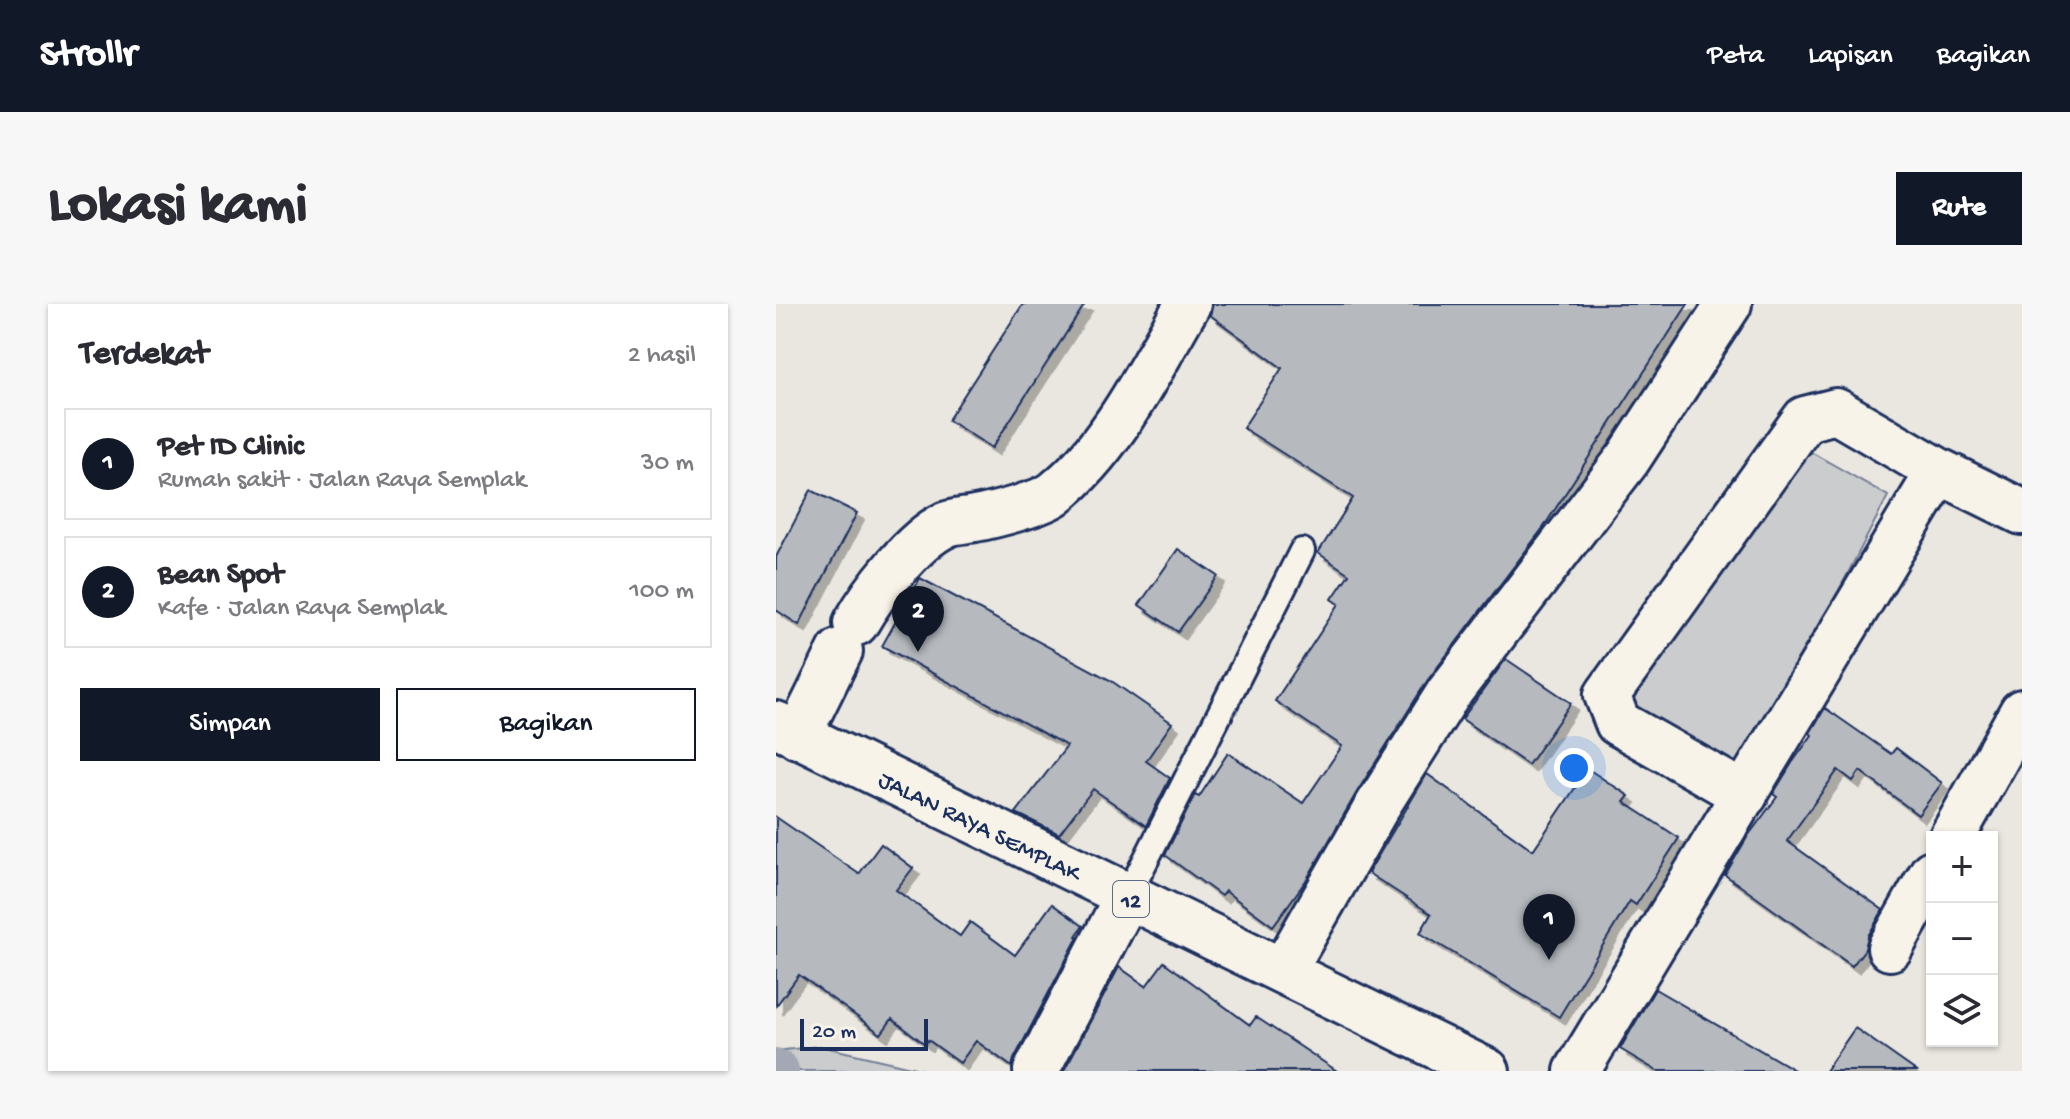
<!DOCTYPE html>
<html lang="id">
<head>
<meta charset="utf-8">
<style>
  body { margin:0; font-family:"Gochi Hand",sans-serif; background:#f7f7f7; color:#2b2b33 }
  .controls { position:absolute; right:24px; bottom:24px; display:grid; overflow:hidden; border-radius:0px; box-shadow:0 2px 6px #0004 }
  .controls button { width:72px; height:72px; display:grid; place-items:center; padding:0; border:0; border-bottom:2px solid #e1e1e2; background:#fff; color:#2b2b33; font:40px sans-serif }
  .scale { position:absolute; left:24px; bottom:20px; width:128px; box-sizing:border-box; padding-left:8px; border:4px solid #1b2f5e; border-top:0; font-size:22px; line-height:28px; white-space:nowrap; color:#1b2f5e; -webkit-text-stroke:6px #f7f3e8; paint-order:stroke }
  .you { position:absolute; left:798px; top:464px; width:28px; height:28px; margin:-20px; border:6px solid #fff; border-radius:50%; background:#1a73e8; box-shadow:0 0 0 12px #1a73e833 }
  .badge { display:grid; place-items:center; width:52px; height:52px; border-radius:50%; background:#111827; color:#fff; font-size:26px; font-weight:700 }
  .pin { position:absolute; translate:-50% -66px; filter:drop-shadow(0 2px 4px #0008) }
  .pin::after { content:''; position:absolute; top:42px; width:28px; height:24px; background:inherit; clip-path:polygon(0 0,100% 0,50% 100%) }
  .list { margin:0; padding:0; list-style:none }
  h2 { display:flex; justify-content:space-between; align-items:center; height:104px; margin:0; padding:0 32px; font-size:34px }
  h2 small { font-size:26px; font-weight:400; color:#7c7c81 }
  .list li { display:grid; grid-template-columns:52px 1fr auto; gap:24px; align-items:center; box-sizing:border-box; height:112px; margin:0 16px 16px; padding:0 16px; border:2px solid #e1e1e2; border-radius:0px }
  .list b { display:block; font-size:30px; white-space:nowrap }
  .list p { margin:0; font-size:26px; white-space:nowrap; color:#7c7c81 }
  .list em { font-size:26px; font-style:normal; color:#7c7c81 }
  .actions { display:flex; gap:16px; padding:24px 32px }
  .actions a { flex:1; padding:18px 0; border:2px solid #111827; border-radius:0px; text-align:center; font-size:28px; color:#111827 }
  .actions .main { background:#111827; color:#fff }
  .icon { flex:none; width:44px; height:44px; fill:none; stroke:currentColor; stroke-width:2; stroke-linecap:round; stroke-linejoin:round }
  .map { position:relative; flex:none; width:1246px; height:767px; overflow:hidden; border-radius:0px }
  header { display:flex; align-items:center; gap:48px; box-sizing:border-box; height:112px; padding:0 40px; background:#111827; color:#fff }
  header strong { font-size:38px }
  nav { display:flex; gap:44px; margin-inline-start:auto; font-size:28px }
  .intro { display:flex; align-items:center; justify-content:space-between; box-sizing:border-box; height:192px; padding:0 48px }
  h1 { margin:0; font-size:56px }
  .button { padding:20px 36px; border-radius:0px; background:#111827; color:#fff; font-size:28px; font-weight:700 }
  main { display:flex; gap:48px; padding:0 48px }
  aside { flex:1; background:#fff; border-radius:0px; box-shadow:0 2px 6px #0004 }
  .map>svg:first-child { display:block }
  .green { fill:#cbcccd; stroke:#737e96; stroke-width:2 }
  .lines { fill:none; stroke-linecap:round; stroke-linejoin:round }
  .canal { stroke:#a3a8b4; stroke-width:44 }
  .building { fill:#b6babf; stroke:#1b2f5e; stroke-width:2; filter:url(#shadow) }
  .service-casing { stroke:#1b2f5e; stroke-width:30 }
  .minor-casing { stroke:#1b2f5e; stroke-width:50 }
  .primary-casing { stroke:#1b2f5e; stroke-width:50 }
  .service { stroke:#f7f3e8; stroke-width:24 }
  .minor { stroke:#f7f3e8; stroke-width:44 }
  .primary { stroke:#f7f3e8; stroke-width:44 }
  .labels { text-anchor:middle; stroke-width:7; stroke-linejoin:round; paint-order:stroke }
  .shield { fill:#f7f3e8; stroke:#5d6a87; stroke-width:2 }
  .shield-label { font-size:22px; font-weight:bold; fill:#1b2f5e }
  .street-label { font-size:24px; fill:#1b2f5e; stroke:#f7f3e8 }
</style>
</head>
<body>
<header>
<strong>Strollr</strong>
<nav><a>Peta</a><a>Lapisan</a><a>Bagikan</a></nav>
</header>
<div class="intro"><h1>Lokasi kami</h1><a class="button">Rute</a></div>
<main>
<aside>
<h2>Terdekat<small>2 hasil</small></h2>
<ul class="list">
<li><span class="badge">1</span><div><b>Pet ID Clinic</b><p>Rumah sakit · Jalan Raya Semplak</p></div><em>30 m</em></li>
<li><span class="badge">2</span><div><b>Bean Spot</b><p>Kafe · Jalan Raya Semplak</p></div><em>100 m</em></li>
</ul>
<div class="actions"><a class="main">Simpan</a><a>Bagikan</a></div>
</aside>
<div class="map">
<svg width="1246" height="767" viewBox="0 0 1246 767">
  <defs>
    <filter id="shadow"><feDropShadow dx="7" dy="7" stdDeviation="0" flood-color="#0004"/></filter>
  </defs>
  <rect width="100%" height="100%" fill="#eae7e0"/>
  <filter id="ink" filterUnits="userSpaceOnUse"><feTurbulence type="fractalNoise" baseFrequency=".0125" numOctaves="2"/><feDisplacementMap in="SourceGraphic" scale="16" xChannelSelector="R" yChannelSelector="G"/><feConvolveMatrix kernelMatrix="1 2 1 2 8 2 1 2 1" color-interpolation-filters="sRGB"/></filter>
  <g filter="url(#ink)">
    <path class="green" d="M 1021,140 L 1112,192 L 973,459 L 950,462 L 855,410 L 850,385 Z
      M 44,742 L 152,767 L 0,767 L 0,747 Z"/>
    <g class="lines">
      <path class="canal" d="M 0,767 L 1,767"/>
    </g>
    <path class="building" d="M 247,0 L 309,0 L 216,144 L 172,116 Z
      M 437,0 L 912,0 L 767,224 L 651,377 L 581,488 L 531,575 L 497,622 L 449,587 L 445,592 L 389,551 L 419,491 L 423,493 L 452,449 L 527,499 L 566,442 L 499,397 L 563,300 L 556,295 L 573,270 L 542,249 L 577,194 L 467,124 L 506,64 L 434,11 Z
      M 35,186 L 81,209 L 23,321 L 0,306 L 0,253 Z
      M 402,245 L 442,272 L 402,328 L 363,301 Z
      M 144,274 L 334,376 L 396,419 L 370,457 L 394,474 L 370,522 L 317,485 L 283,530 L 240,509 L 291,442 L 106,342 Z
      M 730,355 L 795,399 L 752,461 L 686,415 Z
      M 1049,404 L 1115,450 L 1120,444 L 1166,479 L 1142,511 L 1084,467 L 1077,477 L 1062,466 L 1011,537 L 1107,606 L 1092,632 L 1089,645 L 1076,662 L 949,571 L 972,532 L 1001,493 L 997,490 L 1016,459 L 1036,431 L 1034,429 Z
      M 812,465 L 853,492 L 848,498 L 903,534 L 860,601 L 854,597 L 783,713 L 644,629 L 655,610 L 592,569 L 651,470 L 757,546 Z
      M 0,513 L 83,570 L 105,540 L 137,564 L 120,586 L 184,632 L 194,618 L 239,651 L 276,600 L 307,622 L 300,632 L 302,633 L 238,755 L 236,763 L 200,737 L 184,759 L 152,736 L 149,740 L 116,715 L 105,730 L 23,671 L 0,702 Z
      M 388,658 L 474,721 L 480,713 L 561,767 L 288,767 L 343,663 L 370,682 Z
      M 879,685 L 1020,767 L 881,767 L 844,745 Z
      M 1079,724 L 1140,767 L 1049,767 Z"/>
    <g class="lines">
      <g class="service-casing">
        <path id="service" d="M 351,593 L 526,247"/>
      </g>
      <g class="minor-casing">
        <path id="minor" d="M 80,319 C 97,289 137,236 169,221 C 177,217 189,217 199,215 C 216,212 267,199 279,189 C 337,143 375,63 412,0
          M 22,432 L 64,347
          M 969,491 L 842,419 L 831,391 L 1029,115 L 1060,107 L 1163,167
          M 1176,533 L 1246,408
          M 1114,644 L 1156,569
          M 507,667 L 602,501 L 672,390 L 852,155 L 953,0
          M 260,767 L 351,593
          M 801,767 L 1163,167 L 1246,208"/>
      </g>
      <g class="primary-casing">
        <path id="primary" d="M 0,420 L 711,767"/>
      </g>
      <use href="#service" class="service"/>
      <use href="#minor" class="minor"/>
      <use href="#primary" class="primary"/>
    </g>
  </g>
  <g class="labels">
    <rect class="shield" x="337" y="577" width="36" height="36" rx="6"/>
    <g class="shield-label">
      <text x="355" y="603">12</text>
    </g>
    <g class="street-label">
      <text transform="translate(204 521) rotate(26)" y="8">JALAN RAYA SEMPLAK</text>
    </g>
  </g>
</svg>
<div class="controls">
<button>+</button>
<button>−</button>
<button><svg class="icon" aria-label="layers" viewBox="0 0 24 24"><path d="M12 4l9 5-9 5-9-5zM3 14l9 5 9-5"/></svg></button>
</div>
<div class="scale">20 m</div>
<div class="you"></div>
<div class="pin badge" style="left:773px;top:656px">1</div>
<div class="pin badge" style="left:142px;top:348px">2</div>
</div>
</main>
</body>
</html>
